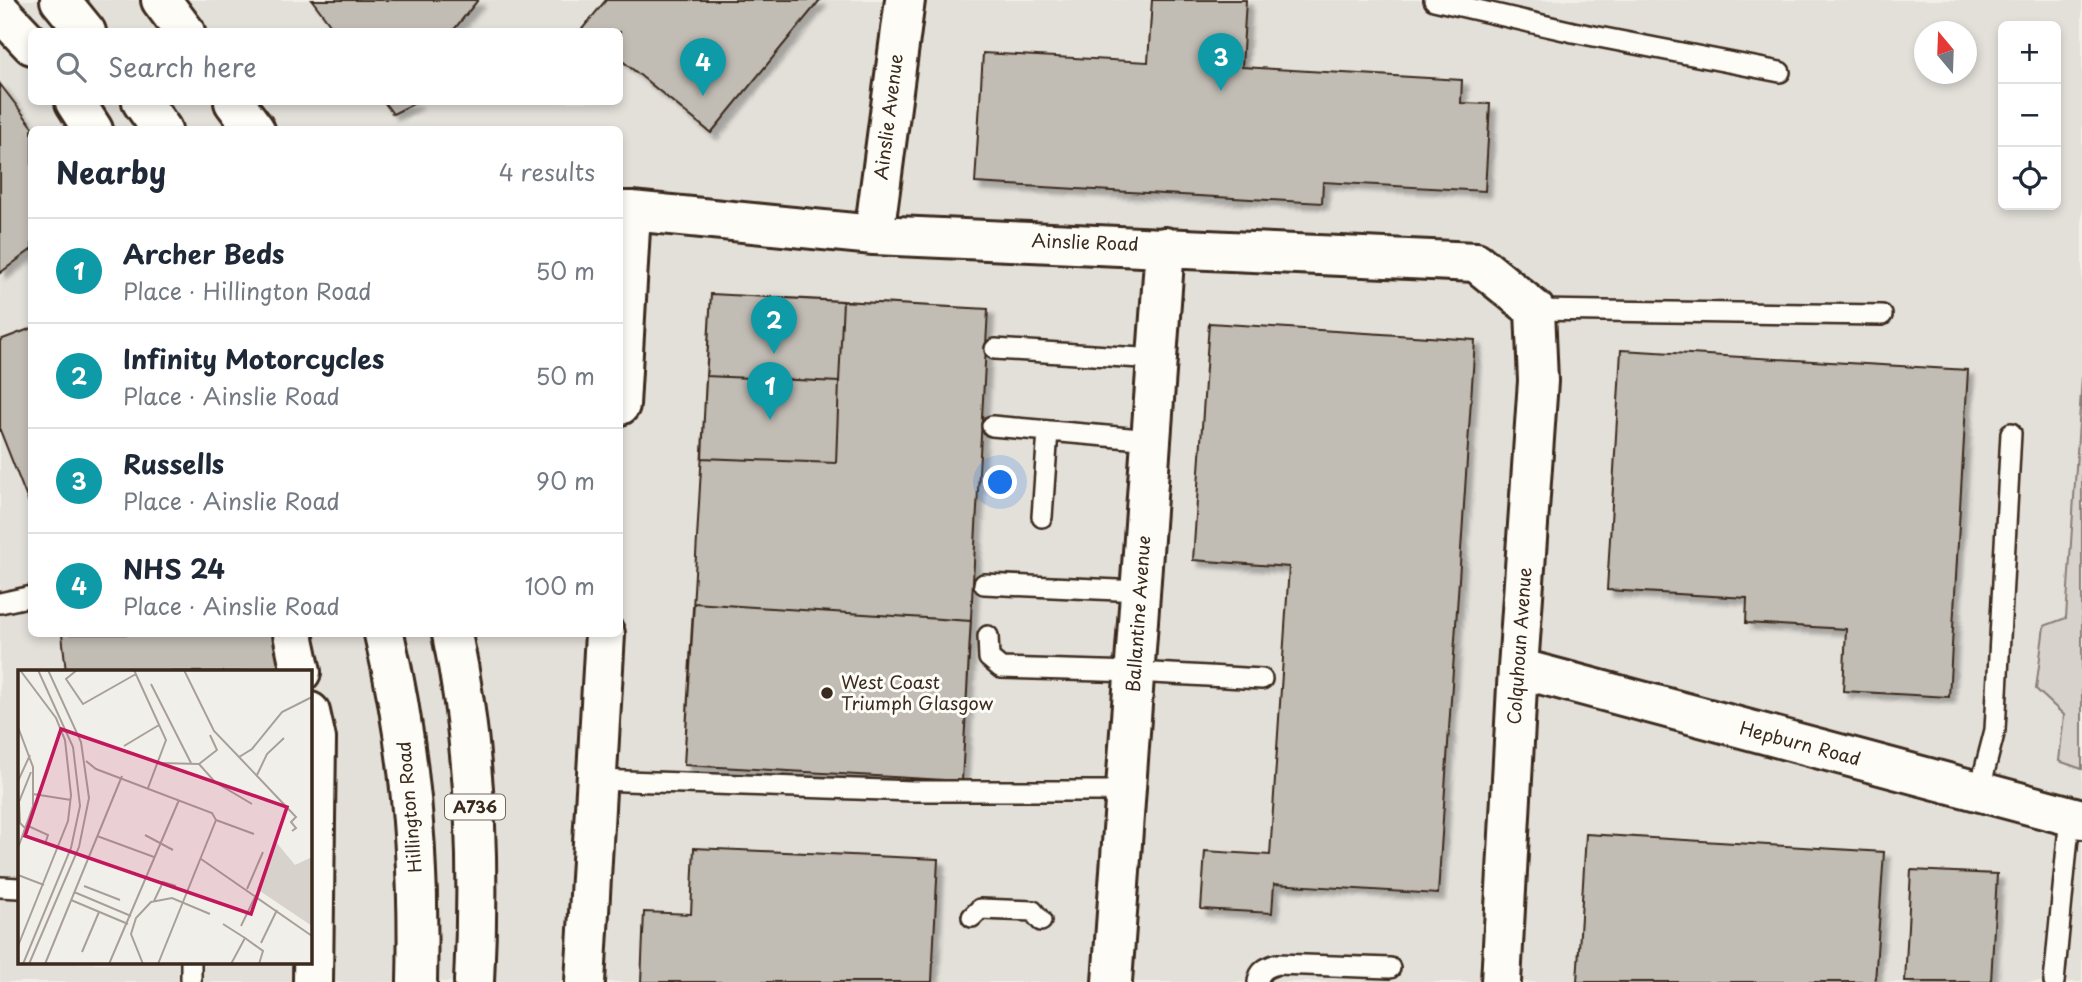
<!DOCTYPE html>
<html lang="en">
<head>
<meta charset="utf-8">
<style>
  body { margin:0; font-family:"Playpen Sans",sans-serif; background:#f2f2f3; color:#1f2937 }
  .controls { position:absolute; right:21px; top:21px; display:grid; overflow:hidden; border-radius:10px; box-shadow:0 4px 10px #0003 }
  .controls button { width:63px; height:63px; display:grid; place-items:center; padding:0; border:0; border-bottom:2px solid #e0e1e3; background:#fff; color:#1f2937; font:35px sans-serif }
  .compass { position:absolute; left:1914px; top:21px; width:63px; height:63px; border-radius:50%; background:#fff; box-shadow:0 4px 10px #0003; rotate:341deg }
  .you { position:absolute; left:1001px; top:483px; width:24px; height:24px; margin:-18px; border:5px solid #fff; border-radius:50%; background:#1a73e8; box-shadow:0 0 0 10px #1a73e833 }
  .badge { display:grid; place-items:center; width:46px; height:46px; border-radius:50%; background:#1a73e8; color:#fff; font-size:23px; font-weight:700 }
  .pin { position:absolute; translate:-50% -58px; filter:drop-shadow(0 2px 4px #0008) }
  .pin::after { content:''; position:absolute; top:37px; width:24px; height:21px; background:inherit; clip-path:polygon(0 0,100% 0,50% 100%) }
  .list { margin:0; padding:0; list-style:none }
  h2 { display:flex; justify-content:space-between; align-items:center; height:91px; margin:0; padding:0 28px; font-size:30px }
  h2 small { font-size:23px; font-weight:400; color:#747a83 }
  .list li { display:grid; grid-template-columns:46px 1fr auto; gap:21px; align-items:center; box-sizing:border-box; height:105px; padding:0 28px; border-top:2px solid #e0e1e3 }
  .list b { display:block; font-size:26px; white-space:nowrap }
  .list p { margin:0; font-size:23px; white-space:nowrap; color:#747a83 }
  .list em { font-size:23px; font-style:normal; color:#747a83 }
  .icon { flex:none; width:38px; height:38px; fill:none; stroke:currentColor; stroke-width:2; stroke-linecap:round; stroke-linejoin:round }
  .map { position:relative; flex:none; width:2082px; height:982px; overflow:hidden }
  .search { position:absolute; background:#fff; box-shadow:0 4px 10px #0003; left:28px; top:28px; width:595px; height:77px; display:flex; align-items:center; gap:18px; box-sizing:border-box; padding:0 24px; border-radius:10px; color:#747a83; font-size:26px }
  .panel { position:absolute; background:#fff; box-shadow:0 4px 10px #0003; left:28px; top:126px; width:595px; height:511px; border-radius:10px }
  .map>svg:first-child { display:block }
  .built { fill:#e3e0da; fill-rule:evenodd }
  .green { fill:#d7d2cc; stroke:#897e75; stroke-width:2 }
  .building { fill:#c1bcb4; stroke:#3b2a1e; stroke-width:2; filter:url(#shadow) }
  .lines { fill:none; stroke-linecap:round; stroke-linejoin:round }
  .lane-casing { stroke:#3b2a1e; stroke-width:24 }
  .street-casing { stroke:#3b2a1e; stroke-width:44 }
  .primary-casing { stroke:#3b2a1e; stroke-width:44 }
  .lane { stroke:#fdfcf7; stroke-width:19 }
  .street { stroke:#fdfcf7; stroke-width:38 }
  .primary { stroke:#fdfcf7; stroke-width:38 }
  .poi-dot { fill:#3b2a1e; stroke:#fdfcf7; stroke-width:2.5 }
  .labels { text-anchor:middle; stroke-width:6; stroke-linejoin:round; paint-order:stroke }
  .shield { fill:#fdfcf7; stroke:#75695f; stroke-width:2 }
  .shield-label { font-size:16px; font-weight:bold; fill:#3b2a1e }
  .street-label { font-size:18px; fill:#3b2a1e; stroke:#fdfcf7 }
  .poi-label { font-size:18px; fill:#3b2a1e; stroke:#fdfcf7; text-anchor:start }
  .inset-road { fill:none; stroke:#a8a098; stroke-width:2 }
  .view { fill:#c2185b; fill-opacity:0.15; stroke:#c2185b; stroke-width:3.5 }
  .inset-edge { fill:none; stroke:#3b2a1e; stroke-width:3.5 }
</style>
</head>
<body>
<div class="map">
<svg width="2082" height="982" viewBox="0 0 2082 982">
  <defs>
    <filter id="shadow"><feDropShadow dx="6" dy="6" stdDeviation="2" flood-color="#0004"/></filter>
  </defs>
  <rect width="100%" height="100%" fill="#f1efea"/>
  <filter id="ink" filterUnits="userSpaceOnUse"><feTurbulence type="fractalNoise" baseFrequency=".0143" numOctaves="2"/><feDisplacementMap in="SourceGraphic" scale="14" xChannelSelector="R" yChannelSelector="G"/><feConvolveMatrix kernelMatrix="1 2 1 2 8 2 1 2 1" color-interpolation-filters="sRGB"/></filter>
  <g filter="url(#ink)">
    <path class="built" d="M 0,0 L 2082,0 L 2082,982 L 0,982 ZM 2003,26 L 2056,26 L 2056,205 L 2003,205 ZM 32,32 L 620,32 L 620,102 L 32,102 ZM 1924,32 L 1966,32 L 1966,74 L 1924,74 ZM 32,130 L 620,130 L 620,634 L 32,634 ZM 19,672 L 310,672 L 310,963 L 19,963 Z"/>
    <path class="green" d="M 2082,377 L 2082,769 L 2059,761 L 2064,715 L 2036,689 L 2044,626 L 2066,618 Z"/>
    <path class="building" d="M 312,0 L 478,0 L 452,32 L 336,32 Z
      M 606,0 L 820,0 L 711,133 L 620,59 L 620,32 L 586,32 L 582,29 Z
      M 1152,0 L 1246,0 L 1242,67 L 1462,80 L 1461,103 L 1490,104 L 1485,191 L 1323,182 L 1322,203 L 975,183 L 983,53 L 1148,62 Z
      M 0,84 L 35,130 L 32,130 L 32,249 L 0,273 Z
      M 384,102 L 417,102 L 393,114 Z
      M 711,294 L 988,309 L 962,781 L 684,765 Z
      M 711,294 L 843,301 L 839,382 L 706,376 Z
      M 1209,323 L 1475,340 L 1438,894 L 1274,884 L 1272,913 L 1201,909 L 1205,851 L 1270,855 L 1289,567 L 1193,560 Z
      M 32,328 L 32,511 L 0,430 L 0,340 Z
      M 1621,350 L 1968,370 L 1949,697 L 1843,691 L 1846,629 L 1746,623 L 1747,598 L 1607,590 Z
      M 706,376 L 839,382 L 836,463 L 702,458 Z
      M 694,603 L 971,621 L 962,781 L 684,765 Z
      M 62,634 L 280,634 L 284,672 L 66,672 Z
      M 1586,834 L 1884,852 L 1875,982 L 1577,982 Z
      M 694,848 L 938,859 L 932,982 L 641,982 L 644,912 L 691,914 Z
      M 1911,870 L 1997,874 L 1991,982 L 1905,982 Z"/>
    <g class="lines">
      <g class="lane-casing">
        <path id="lane" d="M 1434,0 L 1573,32 L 1780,72
          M 1535,310 L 1882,315
          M 995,349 L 1157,359
          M 992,426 L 1152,440
          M 1042,517 L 1048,431
          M 984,584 L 1140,591
          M 0,603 L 32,596
          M 988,636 L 989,658 L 1001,668 L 1135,672 L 1262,679
          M 596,780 L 914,791 L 1126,791
          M 1979,792 L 1995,730 L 2011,433
          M 0,887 L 19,888
          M 972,917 L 980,909 L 1033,911 L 1041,921
          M 191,982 L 191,963
          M 1258,982 C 1259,970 1268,967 1277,964 L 1390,968
          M 2054,982 L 2070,816"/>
      </g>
      <g class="street-casing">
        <path id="street" d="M 0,11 L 32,45
          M 75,102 L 93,130
          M 620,211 L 631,211 L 874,235 L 1476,262 L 1535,310 L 1538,381 L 1518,668 L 1501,982
          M 874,235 L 905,0
          M 620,405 L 631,211
          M 293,634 L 301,672
          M 1518,668 L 2082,819
          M 310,712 L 316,739 L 313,982
          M 585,982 L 605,634
          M 1112,982 L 1165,247"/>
      </g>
      <g class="primary-casing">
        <path id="primary" d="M 60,0 L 86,32
          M 161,0 L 185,32
          M 142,102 L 162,130
          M 234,102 L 255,130
          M 384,634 C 411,747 420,866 417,982
          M 452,634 C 476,748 480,865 474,982"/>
      </g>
      <use href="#lane" class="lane"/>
      <use href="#street" class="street"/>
      <use href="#primary" class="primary"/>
    </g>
  </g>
  <circle class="poi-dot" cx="827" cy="693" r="7"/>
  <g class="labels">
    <rect class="shield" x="445" y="794.5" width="60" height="25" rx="5"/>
    <g class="shield-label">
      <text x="475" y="813">A736</text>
    </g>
    <g class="street-label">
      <text transform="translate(889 117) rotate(-83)" y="6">Ainslie Avenue</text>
      <text transform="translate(1085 243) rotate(2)" y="6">Ainslie Road</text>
      <text transform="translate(1139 614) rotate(-86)" y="6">Ballantine Avenue</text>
      <text transform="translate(1520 646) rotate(-86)" y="6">Colquhoun Avenue</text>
      <text transform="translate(1800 744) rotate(15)" y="6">Hepburn Road</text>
      <text transform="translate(410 807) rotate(-95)" y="6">Hillington Road</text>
    </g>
    <g class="poi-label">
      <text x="841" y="689">West Coast<tspan x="841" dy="21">Triumph Glasgow</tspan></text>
    </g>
  </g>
  <g transform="translate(18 670)">
    <rect width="294" height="294" fill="#f1efea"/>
    <path d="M 258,172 L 277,195 L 294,187 L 294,256 L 239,219 Z" fill="#d7d2cc"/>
    <path class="inset-road" d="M 59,0 L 48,9 L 65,34 L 118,4M 116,0 L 148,70 L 130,118M 166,0 L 196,61 L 221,87 L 234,79 L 264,42 L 294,27M 133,14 L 173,93M 0,57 L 15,97 L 15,136 L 0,178M 106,76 L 141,55M 221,87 L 278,147 L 273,152 L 278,158 L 274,161M 68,91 L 78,99 L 194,143 L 198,150M 142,93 L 181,94 L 197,112 L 234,134M 181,94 L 199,80 L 192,65M 239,105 L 249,84 L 266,68M 0,111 L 12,85M 15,124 L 53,130M 198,150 L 236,164M 8,155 L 30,165 L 27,174M 7,158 L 2,153 L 1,132 L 13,102M 127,165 L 155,180M 79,166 L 136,187M 183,189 L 294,266M 0,205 L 26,215M 66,216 L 102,230M 229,219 L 245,182M 56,222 L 113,246M 53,230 L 110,254M 136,231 L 145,212 L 158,216M 205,254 L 227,268M 223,256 L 238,225M 243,273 L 259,240M 0,276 L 50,151 L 53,125 L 47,70 L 38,48 L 2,0M 64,282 L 81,242M 5,294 L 53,178 L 62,136 L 55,77 L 20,0M 11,294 L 61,177 L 71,128 L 63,72 L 30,0M 27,294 L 104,106M 91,294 L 161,130M 125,294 L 113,264 L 118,248 L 133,232 L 154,228 L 192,244M 140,294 L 198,150M 213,294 L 227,268 L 245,281 L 241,294"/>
    <path class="view" d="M 43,59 L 269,137 L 233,244 L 7,166 Z"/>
    <rect width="294" height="294" class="inset-edge"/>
  </g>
</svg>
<div class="controls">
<button>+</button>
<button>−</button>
<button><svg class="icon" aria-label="locate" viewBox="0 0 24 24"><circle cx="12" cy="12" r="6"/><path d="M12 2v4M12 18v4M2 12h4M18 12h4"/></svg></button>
</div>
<svg class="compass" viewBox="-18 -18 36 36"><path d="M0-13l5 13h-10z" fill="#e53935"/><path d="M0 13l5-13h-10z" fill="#747a83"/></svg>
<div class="you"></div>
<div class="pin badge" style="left:770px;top:420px;background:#0f9aa8">1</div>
<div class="pin badge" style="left:774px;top:354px;background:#0f9aa8">2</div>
<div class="pin badge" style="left:1221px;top:91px;background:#0f9aa8">3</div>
<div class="pin badge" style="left:703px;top:96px;background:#0f9aa8">4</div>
<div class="search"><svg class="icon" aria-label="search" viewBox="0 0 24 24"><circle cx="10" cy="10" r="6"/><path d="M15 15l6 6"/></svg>Search here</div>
<section class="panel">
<h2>Nearby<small>4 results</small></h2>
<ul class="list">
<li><span class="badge" style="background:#0f9aa8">1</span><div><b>Archer Beds</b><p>Place · Hillington Road</p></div><em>50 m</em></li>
<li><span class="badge" style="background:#0f9aa8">2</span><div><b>Infinity Motorcycles</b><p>Place · Ainslie Road</p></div><em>50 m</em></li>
<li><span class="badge" style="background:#0f9aa8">3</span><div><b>Russells</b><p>Place · Ainslie Road</p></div><em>90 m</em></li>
<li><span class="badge" style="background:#0f9aa8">4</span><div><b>NHS 24</b><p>Place · Ainslie Road</p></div><em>100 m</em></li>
</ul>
</section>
</div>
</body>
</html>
